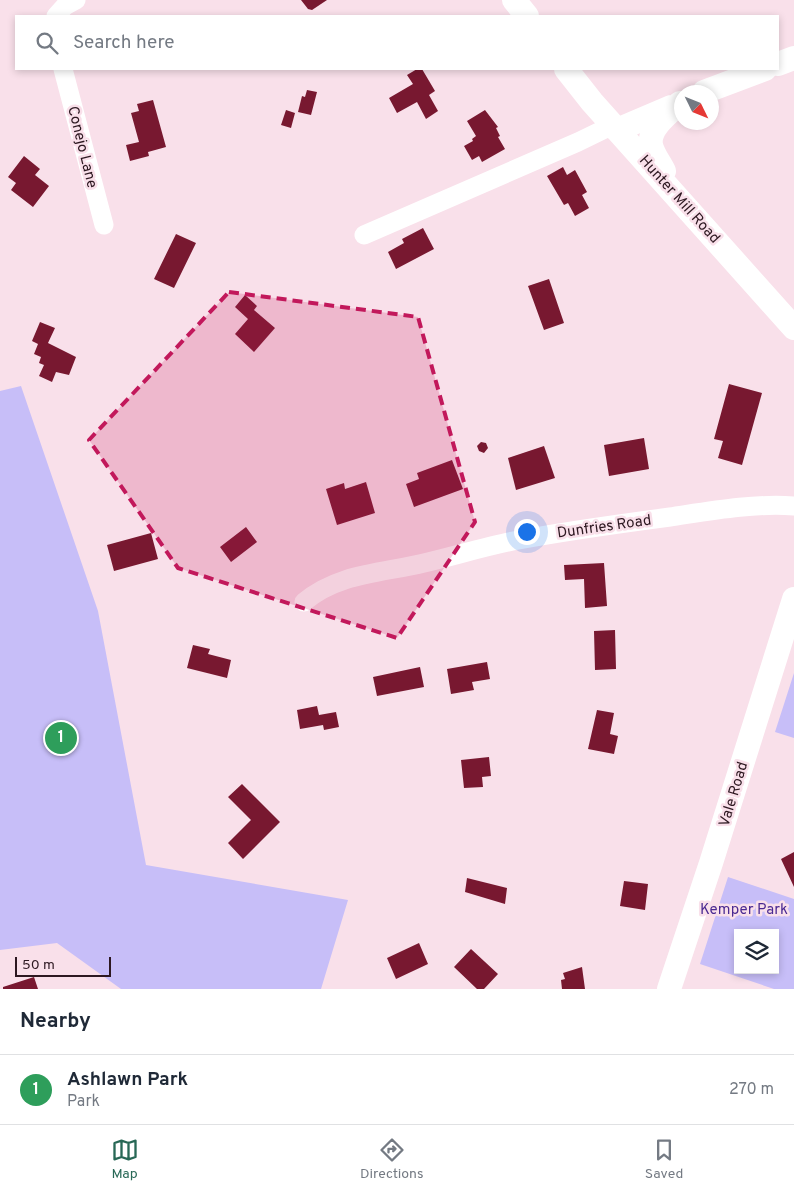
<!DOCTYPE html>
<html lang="en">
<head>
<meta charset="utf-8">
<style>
  body { margin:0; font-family:Overpass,sans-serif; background:#f2f2f3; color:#1f2937 }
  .controls { position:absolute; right:15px; bottom:15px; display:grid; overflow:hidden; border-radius:0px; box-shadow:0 2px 8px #0003 }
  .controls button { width:45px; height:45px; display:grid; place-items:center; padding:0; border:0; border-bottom:1px solid #e0e1e3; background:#fff; color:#1f2937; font:25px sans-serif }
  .compass { position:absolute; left:674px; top:85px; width:45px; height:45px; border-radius:50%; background:#fff; box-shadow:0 2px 8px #0003; rotate:133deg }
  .scale { position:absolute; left:15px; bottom:12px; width:96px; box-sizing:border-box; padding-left:5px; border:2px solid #2d1821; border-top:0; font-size:14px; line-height:18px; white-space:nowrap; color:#2d1821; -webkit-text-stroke:4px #f9e0ea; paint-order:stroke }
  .you { position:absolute; left:526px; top:531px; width:18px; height:18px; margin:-12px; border:4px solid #fff; border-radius:50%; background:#1a73e8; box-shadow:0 0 0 8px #1a73e833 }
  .badge { display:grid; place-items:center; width:32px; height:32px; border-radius:50%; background:#286856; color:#fff; font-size:16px; font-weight:700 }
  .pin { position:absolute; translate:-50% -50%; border:2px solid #fff; box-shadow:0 1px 5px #0006 }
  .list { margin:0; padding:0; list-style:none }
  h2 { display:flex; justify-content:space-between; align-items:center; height:65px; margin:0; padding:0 20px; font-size:21px }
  h2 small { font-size:16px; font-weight:400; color:#747a83 }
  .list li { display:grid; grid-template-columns:32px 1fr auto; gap:15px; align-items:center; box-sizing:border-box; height:70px; padding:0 20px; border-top:1px solid #e0e1e3 }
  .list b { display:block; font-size:19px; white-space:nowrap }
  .list p { margin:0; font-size:16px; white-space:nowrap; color:#747a83 }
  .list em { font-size:16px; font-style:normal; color:#747a83 }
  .icon { flex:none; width:28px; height:28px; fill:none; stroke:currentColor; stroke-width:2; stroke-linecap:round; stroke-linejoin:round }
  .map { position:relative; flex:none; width:794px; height:989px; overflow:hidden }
  .search { position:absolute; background:#fff; box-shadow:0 2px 8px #0003; left:15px; right:15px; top:15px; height:55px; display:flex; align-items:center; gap:12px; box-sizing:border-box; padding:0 18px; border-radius:0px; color:#747a83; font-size:19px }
  .sheet { height:135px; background:#fff }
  nav { display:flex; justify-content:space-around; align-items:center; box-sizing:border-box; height:70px; border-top:1px solid #e0e1e3; background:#fff; font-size:14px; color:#747a83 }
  nav a { display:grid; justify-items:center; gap:2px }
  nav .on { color:#286856 }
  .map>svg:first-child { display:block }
  .green { fill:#c7bef8; fill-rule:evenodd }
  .building { fill:#781830 }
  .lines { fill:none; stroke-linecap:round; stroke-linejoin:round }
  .minor { stroke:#fff; stroke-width:19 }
  .major { stroke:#fff; stroke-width:24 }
  .marked { fill:#c2185b; fill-opacity:0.2; stroke:#c2185b; stroke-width:4; stroke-dasharray:10 6; stroke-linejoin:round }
  .labels { text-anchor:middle; stroke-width:5; stroke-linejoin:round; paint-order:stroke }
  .street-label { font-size:15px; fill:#2d1821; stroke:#f9e0ea }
  .park-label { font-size:15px; fill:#4a2991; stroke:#f9e0ea }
</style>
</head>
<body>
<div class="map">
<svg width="794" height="989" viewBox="0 0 794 989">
  <rect width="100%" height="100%" fill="#f9e0ea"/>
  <path class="green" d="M 21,386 L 98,611 L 146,865 L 348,900 L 321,989 L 121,989 L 57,943 L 0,950 L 0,391 Z
    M 794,673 L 794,738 L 775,732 Z
    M 728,877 L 794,899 L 794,989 L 774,989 L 700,964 ZM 738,933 L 775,933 L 775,970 L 738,970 Z"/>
  <path class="building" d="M 301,0 L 327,0 L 312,10 L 308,9 Z
    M 417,69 L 422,69 L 435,91 L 429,95 L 438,111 L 426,119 L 417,102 L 397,113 L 389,98 L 413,84 L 407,75 Z
    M 307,90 L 317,92 L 311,115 L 298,112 L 302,96 L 305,97 Z
    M 153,100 L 166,147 L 148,152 L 149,156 L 130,161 L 126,145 L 139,142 L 131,113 L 139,111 L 137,104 Z
    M 286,110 L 295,113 L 291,128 L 281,125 Z
    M 485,110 L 498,127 L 496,128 L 500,136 L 498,137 L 505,149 L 482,162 L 479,156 L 472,160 L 464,146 L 473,141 L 472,139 L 476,136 L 467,121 Z
    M 24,156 L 40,169 L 35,175 L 49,186 L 33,207 L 11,190 L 16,183 L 8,177 Z
    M 563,167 L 567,175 L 575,170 L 587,192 L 582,195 L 589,208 L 575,216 L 568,203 L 564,205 L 547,176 Z
    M 423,228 L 434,249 L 396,269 L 388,252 L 404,243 L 402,239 Z
    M 176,234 L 196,243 L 174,288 L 154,279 Z
    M 549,279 L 564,323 L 544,330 L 528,286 Z
    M 245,295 L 257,306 L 254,310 L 275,328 L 254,352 L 235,334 L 248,319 L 235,307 Z
    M 40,322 L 55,328 L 48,343 L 76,357 L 69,375 L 56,372 L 52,382 L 39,376 L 44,365 L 39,363 L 41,357 L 34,354 L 38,344 L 32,341 Z
    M 729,384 L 762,393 L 742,465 L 718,458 L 723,441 L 714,439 Z
    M 644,438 L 649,469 L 609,476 L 604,445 Z
    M 481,442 L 486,443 L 488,448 L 484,453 L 479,451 L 477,446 Z
    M 544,446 L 555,478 L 516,490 L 508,458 Z
    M 452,460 L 463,489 L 414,507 L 406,484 L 419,479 L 417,473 Z
    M 366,482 L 375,513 L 337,525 L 326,489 L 344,483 L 345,489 Z
    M 246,527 L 257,542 L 231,562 L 220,547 Z
    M 151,533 L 158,559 L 114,571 L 107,545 Z
    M 604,563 L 607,606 L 585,608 L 584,579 L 565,580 L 564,565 Z
    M 615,630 L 616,669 L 595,670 L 594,631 Z
    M 193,645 L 210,649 L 208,654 L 231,660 L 227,678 L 187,668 Z
    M 487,662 L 490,679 L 472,682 L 474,690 L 451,694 L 447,669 Z
    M 420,667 L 424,687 L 377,696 L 373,677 Z
    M 317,706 L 319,715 L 336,712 L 339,727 L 324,730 L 323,725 L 300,729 L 297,710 Z
    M 597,710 L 614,713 L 610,734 L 618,736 L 614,754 L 588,749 Z
    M 489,757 L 491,776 L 482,777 L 483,787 L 464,788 L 461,760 Z
    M 242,784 L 280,822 L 243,859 L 228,843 L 251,820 L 228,797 Z
    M 794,852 L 794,887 L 781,859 Z
    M 467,878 L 507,888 L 505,904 L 465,892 Z
    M 624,881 L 648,884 L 645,910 L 620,906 Z
    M 419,943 L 428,964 L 396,979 L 387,958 Z
    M 471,949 L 498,974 L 484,989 L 477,989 L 454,967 Z
    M 582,967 L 585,989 L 562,989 L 561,980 L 565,979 L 563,973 Z
    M 34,977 L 38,989 L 3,989 L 3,987 Z"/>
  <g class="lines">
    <path class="minor" d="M 56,16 L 65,6 L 76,0
      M 63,69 L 104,225
      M 364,235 L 578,142 L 613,125
      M 304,602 C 338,573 383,573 424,563 C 454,556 483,547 513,541 C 565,531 617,524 670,517 C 710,511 753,503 794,506"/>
    <path class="major" d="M 514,0 L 527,16
      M 778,64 L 794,58
      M 566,69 L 592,102 L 794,328
      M 704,92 L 765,69
      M 617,130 L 671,107
      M 664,171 C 660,163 653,154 651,145 C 648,128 669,113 680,103
      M 669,989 L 711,863 L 794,599"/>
  </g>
  <path class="marked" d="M 229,292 L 418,317 L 475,522 L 397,638 L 178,568 L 89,440 Z"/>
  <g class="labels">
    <g class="street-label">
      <text transform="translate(83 147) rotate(76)" y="5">Conejo Lane</text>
      <text transform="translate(680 199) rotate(48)" y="5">Hunter Mill Road</text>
      <text transform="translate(604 526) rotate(-8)" y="5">Dunfries Road</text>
      <text transform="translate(733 794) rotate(-73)" y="5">Vale Road</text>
    </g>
    <g class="park-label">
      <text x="744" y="914">Kemper Park</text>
    </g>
  </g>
</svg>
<div class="controls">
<button><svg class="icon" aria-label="layers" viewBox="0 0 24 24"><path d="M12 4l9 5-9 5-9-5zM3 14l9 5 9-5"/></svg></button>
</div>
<svg class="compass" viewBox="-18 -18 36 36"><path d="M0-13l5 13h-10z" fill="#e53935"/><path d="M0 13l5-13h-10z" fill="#747a83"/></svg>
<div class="scale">50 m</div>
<div class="you"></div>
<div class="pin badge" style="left:61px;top:738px;background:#2e9e5b">1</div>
<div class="search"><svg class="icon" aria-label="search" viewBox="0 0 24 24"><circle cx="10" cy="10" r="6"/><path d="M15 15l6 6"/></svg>Search here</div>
</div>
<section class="sheet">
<h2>Nearby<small></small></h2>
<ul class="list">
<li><span class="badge" style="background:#2e9e5b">1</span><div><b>Ashlawn Park</b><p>Park</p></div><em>270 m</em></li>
</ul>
</section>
<nav>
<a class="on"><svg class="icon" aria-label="map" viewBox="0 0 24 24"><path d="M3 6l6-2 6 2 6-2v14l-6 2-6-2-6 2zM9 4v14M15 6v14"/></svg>Map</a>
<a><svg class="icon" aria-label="directions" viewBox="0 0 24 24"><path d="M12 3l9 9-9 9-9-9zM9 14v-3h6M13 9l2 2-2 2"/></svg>Directions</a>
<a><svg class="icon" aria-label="saved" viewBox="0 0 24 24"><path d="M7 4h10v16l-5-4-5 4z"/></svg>Saved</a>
</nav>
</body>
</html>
